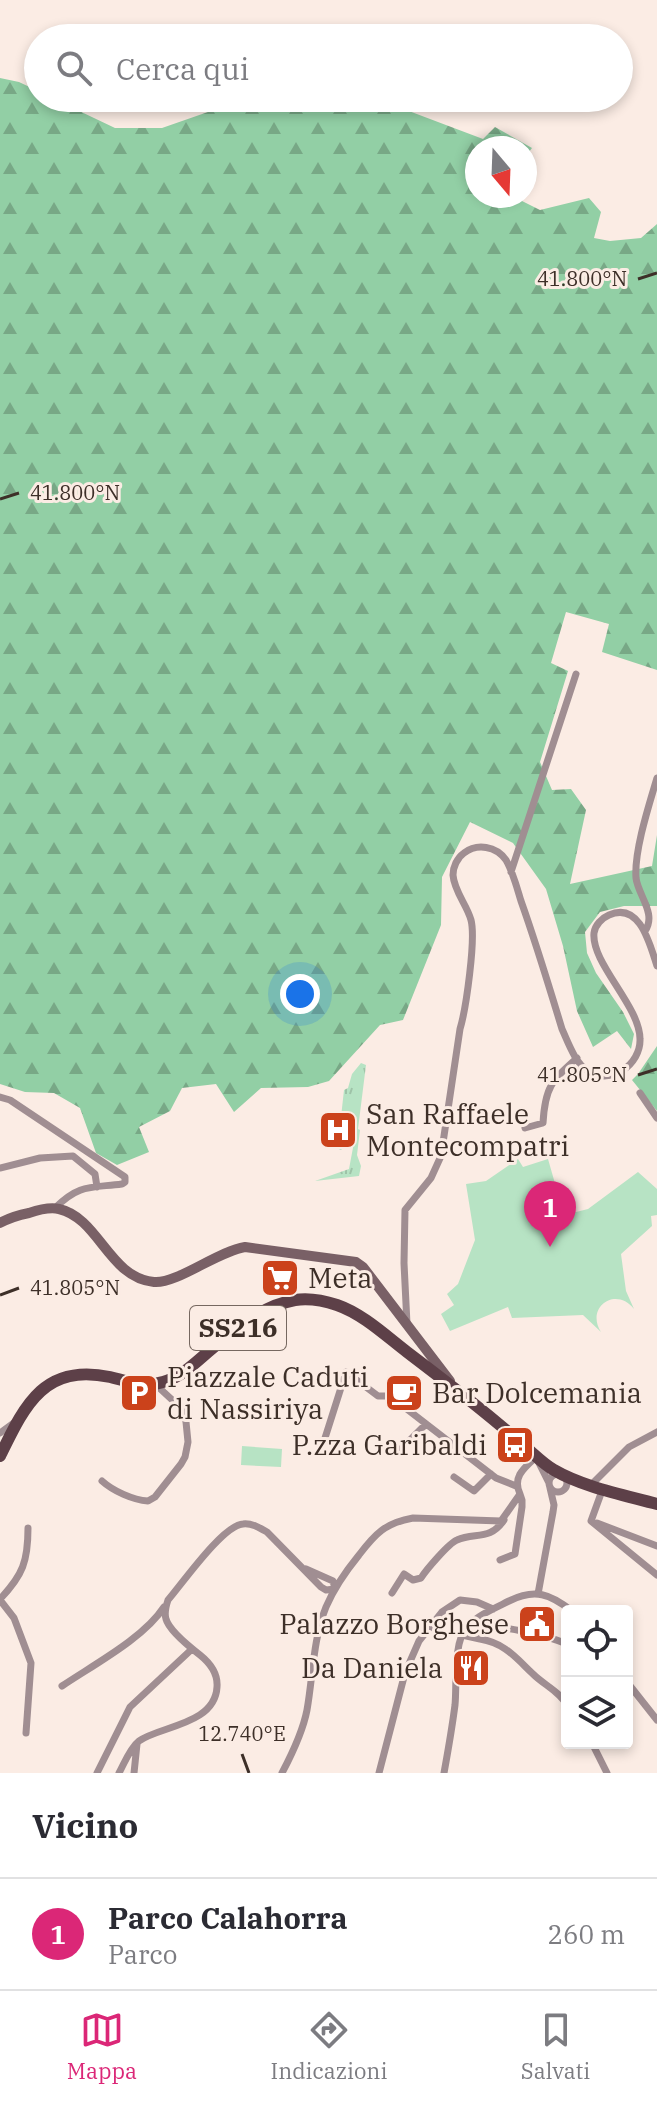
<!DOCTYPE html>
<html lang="it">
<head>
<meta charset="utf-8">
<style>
  body { margin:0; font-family:"IBM Plex Serif",serif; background:#f2f2f3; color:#2b2b33 }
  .controls { position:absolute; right:24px; bottom:24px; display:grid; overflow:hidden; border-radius:8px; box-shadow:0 4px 12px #0003 }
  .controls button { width:72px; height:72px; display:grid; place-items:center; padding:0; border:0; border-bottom:2px solid #e1e1e2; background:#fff; color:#2b2b33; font:40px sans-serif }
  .compass { position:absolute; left:465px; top:136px; width:72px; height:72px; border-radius:50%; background:#fff; box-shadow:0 4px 12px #0003; rotate:161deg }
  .you { position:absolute; left:300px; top:994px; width:28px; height:28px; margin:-20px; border:6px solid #fff; border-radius:50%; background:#1a73e8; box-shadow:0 0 0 12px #1a73e833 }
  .badge { display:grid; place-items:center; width:52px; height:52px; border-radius:50%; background:#db2777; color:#fff; font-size:26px; font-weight:700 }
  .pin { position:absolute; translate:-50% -66px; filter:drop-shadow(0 2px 4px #0008) }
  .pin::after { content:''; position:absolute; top:42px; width:28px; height:24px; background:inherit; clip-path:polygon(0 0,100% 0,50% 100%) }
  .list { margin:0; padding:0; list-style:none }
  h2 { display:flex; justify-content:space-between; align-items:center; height:104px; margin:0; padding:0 32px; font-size:34px }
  h2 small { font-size:26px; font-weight:400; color:#7c7c81 }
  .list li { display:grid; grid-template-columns:52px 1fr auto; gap:24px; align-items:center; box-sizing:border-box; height:112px; padding:0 32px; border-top:2px solid #e1e1e2 }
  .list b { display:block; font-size:30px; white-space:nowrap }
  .list p { margin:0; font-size:26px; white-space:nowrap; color:#7c7c81 }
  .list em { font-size:26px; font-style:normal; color:#7c7c81 }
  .icon { flex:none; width:44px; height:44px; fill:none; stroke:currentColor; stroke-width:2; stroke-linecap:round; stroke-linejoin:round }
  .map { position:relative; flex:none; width:657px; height:1773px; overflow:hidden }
  .search { position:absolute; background:#fff; box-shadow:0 4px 12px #0003; left:24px; right:24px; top:24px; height:88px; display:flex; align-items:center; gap:20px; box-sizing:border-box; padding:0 28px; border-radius:44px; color:#7c7c81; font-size:30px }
  .sheet { height:216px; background:#fff }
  nav { display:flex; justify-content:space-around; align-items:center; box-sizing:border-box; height:112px; border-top:2px solid #e1e1e2; background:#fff; font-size:22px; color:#7c7c81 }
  nav a { display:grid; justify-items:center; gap:4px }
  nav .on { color:#db2777 }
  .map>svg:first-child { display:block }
  .grass { fill:url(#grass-tufts) }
  .forest { fill:url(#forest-firs) }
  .green { fill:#b7e3c4 }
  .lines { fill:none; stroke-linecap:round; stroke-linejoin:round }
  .street { stroke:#a08e92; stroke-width:7 }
  .secondary { stroke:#796066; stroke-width:10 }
  .primary { stroke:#5d4048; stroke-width:12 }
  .ticks { fill:none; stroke:#3d2f28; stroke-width:3 }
  .labels { text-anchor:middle; stroke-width:6; stroke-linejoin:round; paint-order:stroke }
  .shield { fill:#fbece4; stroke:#766860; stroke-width:2 }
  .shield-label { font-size:26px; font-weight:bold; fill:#3d2f28 }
  .poi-label { font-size:28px; fill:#3d2f28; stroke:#fbece4; text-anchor:start }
  .ticks-label { font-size:20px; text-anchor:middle; fill:#3d2f28; stroke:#fbece4; stroke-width:6; stroke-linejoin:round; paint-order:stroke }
</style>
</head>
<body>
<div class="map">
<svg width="657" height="1773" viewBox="0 0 657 1773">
  <defs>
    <pattern id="grass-tufts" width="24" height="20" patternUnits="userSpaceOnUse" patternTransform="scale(2)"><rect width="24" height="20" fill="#b7e3c4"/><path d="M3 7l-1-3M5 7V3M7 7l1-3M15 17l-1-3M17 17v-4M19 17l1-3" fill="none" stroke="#9ec3a8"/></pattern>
    <pattern id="forest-firs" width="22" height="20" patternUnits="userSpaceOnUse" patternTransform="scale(2)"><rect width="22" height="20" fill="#92cfa5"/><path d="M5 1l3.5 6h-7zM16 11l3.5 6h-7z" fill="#78a886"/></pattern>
  </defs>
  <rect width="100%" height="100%" fill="#fbece4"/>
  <path class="grass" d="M 361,1063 L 366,1065 L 358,1129 L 360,1130 L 357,1155 L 361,1166 L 359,1176 L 315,1181 L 349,1169 L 355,1137 L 350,1136 L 349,1141 L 341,1150 L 336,1148 L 333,1129 L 336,1128 L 341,1117 L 344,1090 L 348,1088 L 352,1074 Z"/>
  <path class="forest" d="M 0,78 L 19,82 L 38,91 L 38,98 L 52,98 L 115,128 L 162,128 L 248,98 L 324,98 L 393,105 L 483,139 L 495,127 L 532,148 L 525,157 L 525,148 L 477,148 L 477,196 L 512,196 L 540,210 L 589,198 L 601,212 L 594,238 L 610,241 L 641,238 L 657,224 L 657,670 L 602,652 L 609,624 L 566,612 L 551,663 L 568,671 L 540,762 L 552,790 L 571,789 L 586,810 L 570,884 L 652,866 L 657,835 L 657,906 L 624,906 L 600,912 L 585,932 L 587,953 L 596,973 L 623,1012 L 634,1034 L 631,1049 L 617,1031 L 593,1047 L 577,1011 L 563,946 L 546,889 L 513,843 L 470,822 L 442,877 L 441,925 L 403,1020 L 380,1025 L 329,1081 L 308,1087 L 261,1088 L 234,1112 L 216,1084 L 182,1088 L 170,1111 L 139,1127 L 149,1152 L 117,1165 L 96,1153 L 80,1108 L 54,1093 L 25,1092 L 0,1084 Z
    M 657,1046 L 657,1111 L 632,1080 L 638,1074 Z"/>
  <path class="green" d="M 518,1159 L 523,1167 L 548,1159 L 564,1215 L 588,1209 L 638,1172 L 657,1189 L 657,1215 L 651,1216 L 652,1226 L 621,1254 L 626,1291 L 634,1309 C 616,1286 585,1307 601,1332 L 583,1315 L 512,1318 L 508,1307 L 450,1331 L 441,1314 L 454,1305 L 447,1294 L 458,1284 L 475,1240 L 466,1184 L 486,1181 Z
    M 242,1446 L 282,1449 L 281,1467 L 241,1465 Z"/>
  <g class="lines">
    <path class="street" d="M 511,872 L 576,674
      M 645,931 C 657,914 638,895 636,878 C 634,851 649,805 657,778
      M 640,1093 L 657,1118
      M 0,1097 L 10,1100 L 125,1177 L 125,1182 L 122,1184 C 90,1188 79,1184 55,1208
      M 525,1128 L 543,1123 C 545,1088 551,1081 577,1058
      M 0,1168 L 40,1158 L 73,1156 L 95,1174 L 97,1187
      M 407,1324 L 404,1263 L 405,1210 L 431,1178 L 441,1156 L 460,1029 C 466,1009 476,939 471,920 C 467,905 454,891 453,875 C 453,867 457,858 464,853 C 477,843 496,846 506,860 C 513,872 517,888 521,901 C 536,943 549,986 562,1029 C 568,1042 575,1063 588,1071 C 611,1086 641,1064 640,1039 C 640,1006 591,963 594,933 C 595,925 602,918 609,915 C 640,901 650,945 657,966
      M 0,1433 L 15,1422
      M 325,1438 L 346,1372 L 378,1396 L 390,1396 L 496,1478 L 516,1486
      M 400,1450 L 426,1424
      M549 1483a9 9 0 1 1 18 0a9 9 0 1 1-18 0Z
      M 454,1477 L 474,1491 L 491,1474
      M 102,1481 C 113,1491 133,1500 148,1501 L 155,1497 L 181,1464 L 185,1457 L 188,1442 L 186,1422 L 182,1409 L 155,1384
      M 591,1485 L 629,1447 L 657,1432
      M 603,1488 L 591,1521 L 657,1575
      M 597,1523 L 657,1546
      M 500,1560 L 515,1554 L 522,1507 L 522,1500 L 520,1494
      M 392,1593 L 404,1574 L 413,1580 L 421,1578 C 426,1570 449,1543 457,1540 C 475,1532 490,1541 504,1520
      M 538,1594 L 553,1512 L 554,1505 L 550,1488
      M 0,1599 C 23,1575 28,1561 28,1528
      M 0,1600 L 14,1618 L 31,1663 L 26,1733
      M 462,1635 L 480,1639 L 492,1626 C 518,1630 543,1634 567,1644
      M 480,1639 C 505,1643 516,1658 533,1674 C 544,1685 559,1691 567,1705
      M 627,1682 L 657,1720
      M 62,1686 C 93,1665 144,1638 164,1607
      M 592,1743 L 607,1773
      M 97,1773 L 130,1707 L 192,1649
      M 119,1773 C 124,1764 130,1748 139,1741 C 159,1726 215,1725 217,1687 C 218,1674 210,1663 200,1655 C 191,1648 169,1630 166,1619 C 164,1613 166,1606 168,1600 C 182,1584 223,1525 243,1524 C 252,1523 260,1528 267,1532 L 321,1587 L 326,1590 L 335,1589 L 333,1581 L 306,1569
      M 134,1773 L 137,1744
      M 282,1773 C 292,1754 303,1731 307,1710 C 313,1676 313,1639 326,1607 C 334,1588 346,1571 359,1555 C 375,1534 385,1523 413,1518 L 501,1521 L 520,1494 C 512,1477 524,1468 536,1457 L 549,1483
      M 379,1773 L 405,1673 L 419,1641 L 442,1612 L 460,1600 L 477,1602 L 493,1609
      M 444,1773 C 448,1751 452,1728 455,1705 C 457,1685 453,1641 467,1627 C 478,1615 495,1608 509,1601 C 535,1588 550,1594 572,1611"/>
    <path class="secondary" d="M 0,1223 C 9,1218 19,1215 29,1213 C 38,1210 50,1207 59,1209 C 99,1218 109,1278 154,1282 C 177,1284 218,1251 245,1247 L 356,1262 L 363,1267 L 450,1381"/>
    <path class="primary" d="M 0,1456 C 25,1405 44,1363 110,1377 C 127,1381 145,1388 163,1382 C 181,1377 194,1364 208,1352 C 234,1330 261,1306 295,1300 C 308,1298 325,1301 337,1305 C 363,1314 386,1336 407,1352 C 449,1384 491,1416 530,1451 C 538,1458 545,1465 554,1470 C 583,1487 624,1495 657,1504"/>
  </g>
  <path class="ticks" d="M 638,279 L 657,273M 0,499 L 19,493M 638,1075 L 657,1069M 0,1295 L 19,1288M 242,1754 L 249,1773"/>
  <defs>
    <g id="hospital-square" transform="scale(2)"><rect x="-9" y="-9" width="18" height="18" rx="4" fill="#cb421b" stroke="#fbece4"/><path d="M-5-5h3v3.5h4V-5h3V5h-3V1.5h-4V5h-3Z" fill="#fff"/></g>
    <g id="supermarket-square" transform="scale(2)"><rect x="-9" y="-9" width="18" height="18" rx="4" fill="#cb421b" stroke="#fbece4"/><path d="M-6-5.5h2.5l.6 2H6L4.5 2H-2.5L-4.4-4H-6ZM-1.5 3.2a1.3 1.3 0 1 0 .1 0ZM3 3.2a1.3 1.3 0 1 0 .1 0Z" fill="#fff"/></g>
    <g id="parking-square" transform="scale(2)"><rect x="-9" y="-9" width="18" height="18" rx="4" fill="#cb421b" stroke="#fbece4"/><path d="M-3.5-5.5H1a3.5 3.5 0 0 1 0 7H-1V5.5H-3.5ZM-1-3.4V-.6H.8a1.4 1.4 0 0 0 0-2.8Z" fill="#fff"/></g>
    <g id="cafe-square" transform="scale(2)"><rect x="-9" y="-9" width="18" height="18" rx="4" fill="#cb421b" stroke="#fbece4"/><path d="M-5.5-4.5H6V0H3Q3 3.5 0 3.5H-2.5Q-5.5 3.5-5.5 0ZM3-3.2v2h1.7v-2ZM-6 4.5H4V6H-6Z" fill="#fff"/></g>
    <g id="bus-square" transform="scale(2)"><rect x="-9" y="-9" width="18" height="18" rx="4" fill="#cb421b" stroke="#fbece4"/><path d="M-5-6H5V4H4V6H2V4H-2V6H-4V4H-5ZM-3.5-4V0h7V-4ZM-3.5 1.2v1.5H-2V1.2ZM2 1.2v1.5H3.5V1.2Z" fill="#fff"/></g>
    <g id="civic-square" transform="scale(2)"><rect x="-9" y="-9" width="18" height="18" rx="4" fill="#cb421b" stroke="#fbece4"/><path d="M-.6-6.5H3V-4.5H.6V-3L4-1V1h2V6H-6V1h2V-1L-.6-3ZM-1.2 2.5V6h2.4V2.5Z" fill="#fff"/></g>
    <g id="restaurant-square" transform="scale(2)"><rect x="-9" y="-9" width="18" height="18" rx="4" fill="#cb421b" stroke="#fbece4"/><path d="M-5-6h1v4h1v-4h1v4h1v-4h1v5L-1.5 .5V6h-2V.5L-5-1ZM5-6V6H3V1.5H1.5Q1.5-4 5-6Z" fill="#fff"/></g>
  </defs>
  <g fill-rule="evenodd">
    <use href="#hospital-square" x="338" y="1130"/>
    <use href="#supermarket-square" x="280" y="1278"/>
    <use href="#parking-square" x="139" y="1393"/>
    <use href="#cafe-square" x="404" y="1393"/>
    <use href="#bus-square" x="515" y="1445"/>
    <use href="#civic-square" x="537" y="1624"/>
    <use href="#restaurant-square" x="471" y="1668"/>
  </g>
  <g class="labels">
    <rect class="shield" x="190" y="1306" width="96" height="44" rx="6"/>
    <g class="shield-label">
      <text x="238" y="1337">SS216</text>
    </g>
    <g class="poi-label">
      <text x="366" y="1124">San Raffaele<tspan x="366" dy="32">Montecompatri</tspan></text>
      <text x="308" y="1288">Meta</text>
      <text x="167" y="1387">Piazzale Caduti<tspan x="167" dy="32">di Nassiriya</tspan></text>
      <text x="432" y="1403">Bar Dolcemania</text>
      <text x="487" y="1455" text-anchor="end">P.zza Garibaldi</text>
      <text x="509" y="1634" text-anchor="end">Palazzo Borghese</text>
      <text x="443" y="1678" text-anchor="end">Da Daniela</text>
    </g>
  </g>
  <g class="ticks-label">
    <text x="582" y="286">41.800°N</text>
    <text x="75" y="500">41.800°N</text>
    <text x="582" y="1082">41.805°N</text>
    <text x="75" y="1295">41.805°N</text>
    <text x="242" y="1741">12.740°E</text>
  </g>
</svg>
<div class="controls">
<button><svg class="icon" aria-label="locate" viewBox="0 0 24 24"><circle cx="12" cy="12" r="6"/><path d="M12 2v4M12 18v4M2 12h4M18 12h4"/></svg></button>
<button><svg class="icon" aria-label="layers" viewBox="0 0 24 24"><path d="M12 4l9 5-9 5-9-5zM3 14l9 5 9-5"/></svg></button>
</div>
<svg class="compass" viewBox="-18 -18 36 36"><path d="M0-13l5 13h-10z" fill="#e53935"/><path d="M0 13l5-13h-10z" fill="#7c7c81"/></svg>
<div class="you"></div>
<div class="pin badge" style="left:550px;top:1247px">1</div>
<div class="search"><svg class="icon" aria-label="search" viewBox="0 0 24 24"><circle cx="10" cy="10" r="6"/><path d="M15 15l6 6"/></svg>Cerca qui</div>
</div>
<section class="sheet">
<h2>Vicino<small></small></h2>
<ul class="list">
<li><span class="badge">1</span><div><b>Parco Calahorra</b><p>Parco</p></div><em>260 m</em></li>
</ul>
</section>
<nav>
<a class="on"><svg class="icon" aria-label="map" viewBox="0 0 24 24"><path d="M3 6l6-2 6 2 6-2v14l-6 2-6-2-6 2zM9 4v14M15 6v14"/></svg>Mappa</a>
<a><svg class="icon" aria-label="directions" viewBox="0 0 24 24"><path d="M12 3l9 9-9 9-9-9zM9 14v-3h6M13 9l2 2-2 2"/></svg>Indicazioni</a>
<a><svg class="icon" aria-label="saved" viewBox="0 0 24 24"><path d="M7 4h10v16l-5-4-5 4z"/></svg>Salvati</a>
</nav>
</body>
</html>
